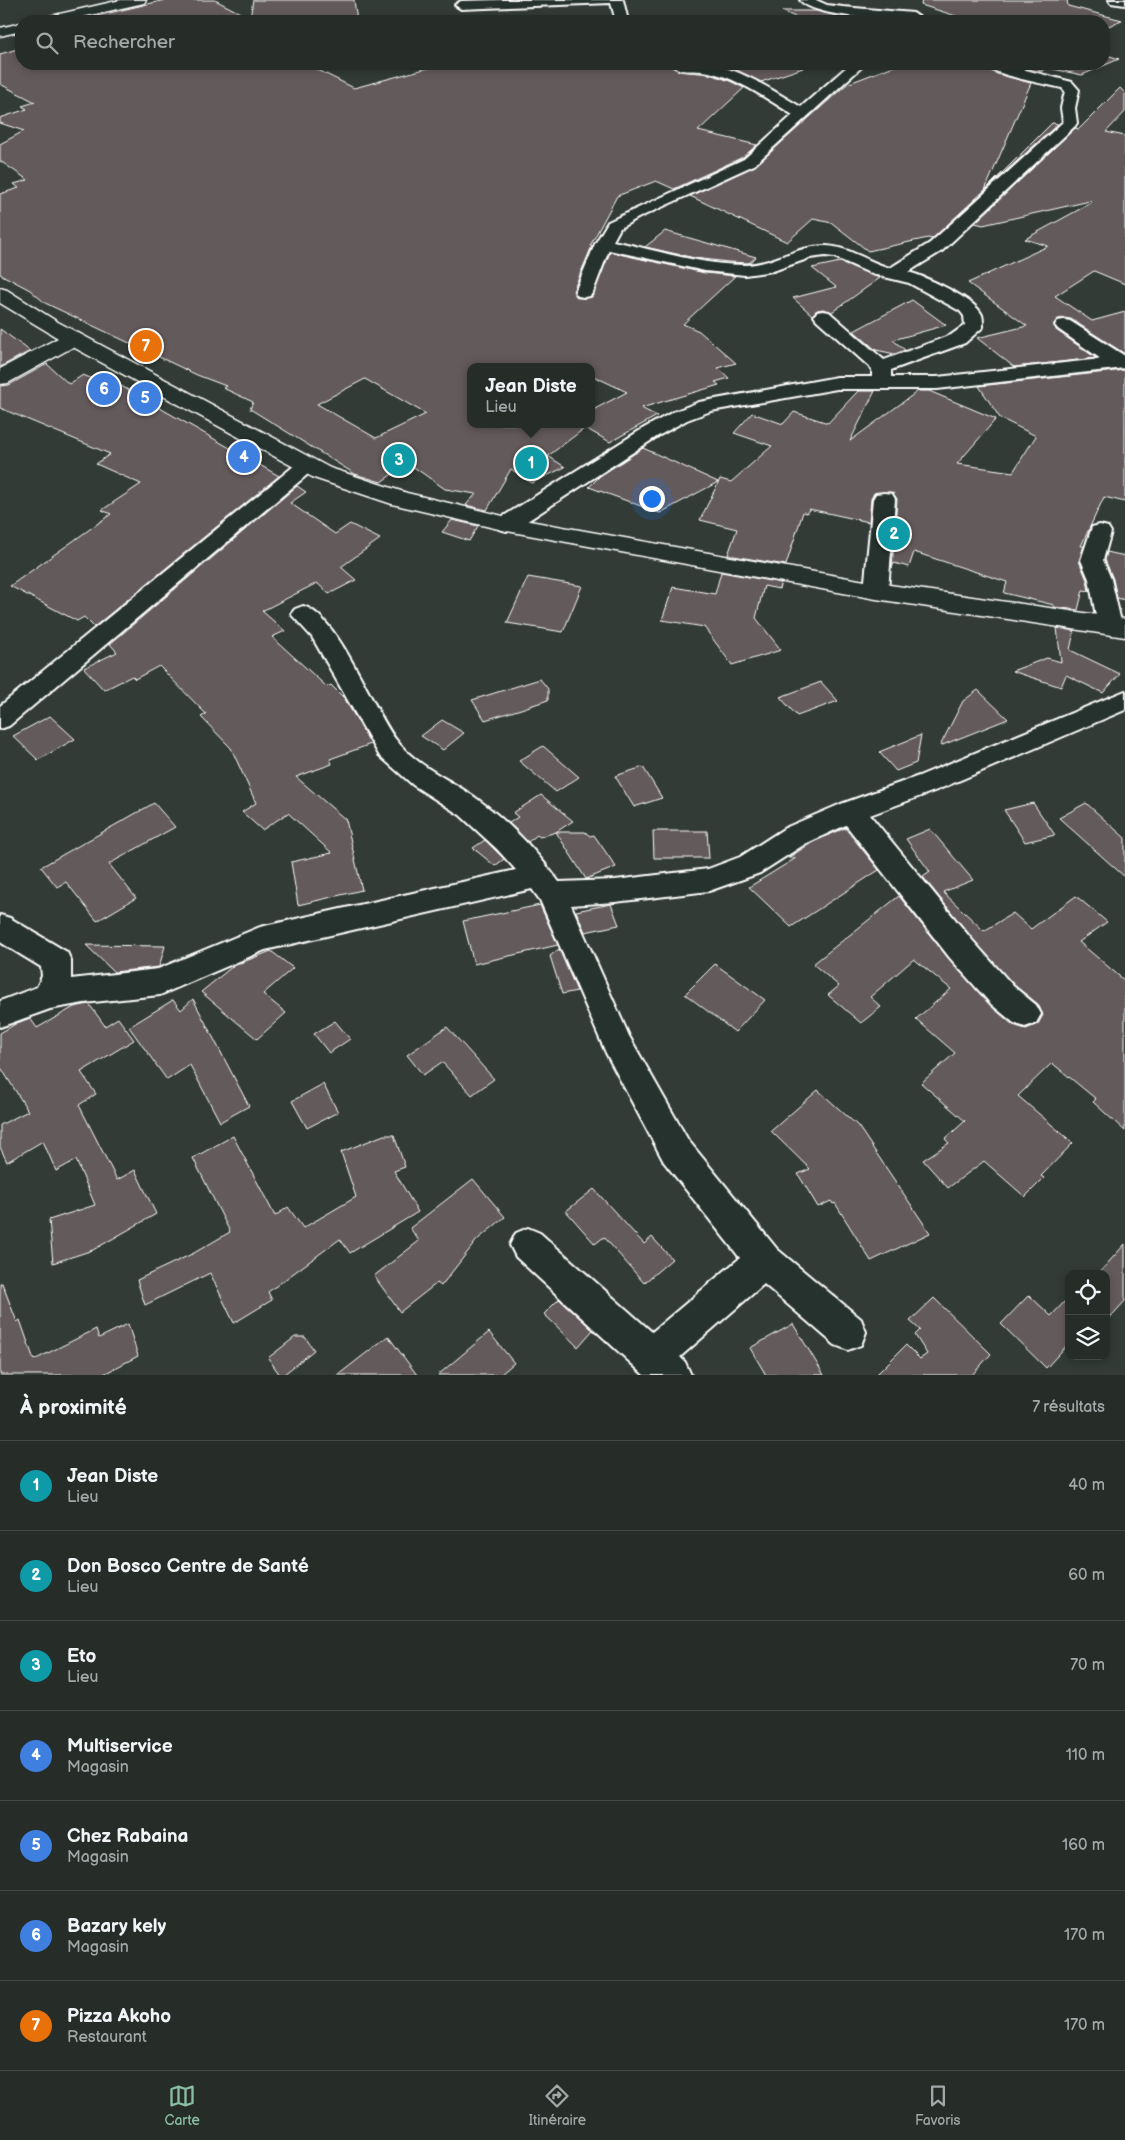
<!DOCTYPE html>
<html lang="fr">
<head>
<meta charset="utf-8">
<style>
  body { margin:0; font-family:"Balsamiq Sans",sans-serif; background:#2e3430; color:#f1f3f6 }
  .controls { position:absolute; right:15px; bottom:15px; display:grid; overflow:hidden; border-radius:10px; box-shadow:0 2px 8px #0003 }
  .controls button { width:45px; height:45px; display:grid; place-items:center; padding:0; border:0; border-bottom:1px solid #424845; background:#262c28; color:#f1f3f6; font:25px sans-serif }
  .you { position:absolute; left:651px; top:498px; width:18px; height:18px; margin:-12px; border:4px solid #fff; border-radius:50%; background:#1a73e8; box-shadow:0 0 0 8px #1a73e833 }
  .badge { display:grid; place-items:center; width:32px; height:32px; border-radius:50%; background:#8abfa5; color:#fff; font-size:16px; font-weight:700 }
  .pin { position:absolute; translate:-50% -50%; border:2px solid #fff; box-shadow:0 1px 5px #0006 }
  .popup { position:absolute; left:467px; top:363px; width:128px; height:65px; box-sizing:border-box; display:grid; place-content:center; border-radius:10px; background:#262c28; filter:drop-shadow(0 1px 4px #0005); font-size:16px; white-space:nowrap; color:#a4a7a8 }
  .popup b { font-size:19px; color:#f1f3f6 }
  .popup::after { content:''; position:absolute; left:50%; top:100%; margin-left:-10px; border:10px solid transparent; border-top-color:#262c28 }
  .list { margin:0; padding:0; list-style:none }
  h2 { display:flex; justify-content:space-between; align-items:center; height:65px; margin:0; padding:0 20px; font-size:21px }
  h2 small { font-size:16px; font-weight:400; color:#a4a7a8 }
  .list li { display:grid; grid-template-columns:32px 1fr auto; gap:15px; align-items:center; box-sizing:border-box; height:90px; padding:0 20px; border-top:1px solid #424845 }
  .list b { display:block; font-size:19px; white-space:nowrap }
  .list p { margin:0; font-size:16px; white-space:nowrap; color:#a4a7a8 }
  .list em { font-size:16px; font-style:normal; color:#a4a7a8 }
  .icon { flex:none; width:28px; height:28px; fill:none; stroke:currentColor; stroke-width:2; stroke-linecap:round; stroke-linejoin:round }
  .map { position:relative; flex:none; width:1125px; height:1375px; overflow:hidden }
  .search { position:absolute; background:#262c28; box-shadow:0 2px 8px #0003; left:15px; right:15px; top:15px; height:55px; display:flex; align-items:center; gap:12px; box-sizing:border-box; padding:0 18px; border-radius:20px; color:#a4a7a8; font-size:19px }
  .sheet { height:695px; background:#262c28 }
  nav { display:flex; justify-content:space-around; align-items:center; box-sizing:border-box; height:70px; border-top:1px solid #424845; background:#262c28; font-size:14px; color:#a4a7a8 }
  nav a { display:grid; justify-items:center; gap:2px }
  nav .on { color:#8abfa5 }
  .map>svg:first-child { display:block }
  .building { fill:#645a5c; stroke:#fff; fill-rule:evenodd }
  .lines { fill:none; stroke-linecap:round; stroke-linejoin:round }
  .street-casing { stroke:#fff; stroke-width:4 }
  .secondary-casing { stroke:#fff; stroke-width:3 }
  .street { fill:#26332d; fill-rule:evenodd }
  .secondary { fill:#26332d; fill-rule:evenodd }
</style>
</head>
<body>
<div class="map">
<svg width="1125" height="1375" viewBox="0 0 1125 1375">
  <rect width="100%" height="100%" fill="#323b36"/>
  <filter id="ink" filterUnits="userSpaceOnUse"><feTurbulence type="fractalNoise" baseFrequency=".02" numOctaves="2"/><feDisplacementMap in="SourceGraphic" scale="10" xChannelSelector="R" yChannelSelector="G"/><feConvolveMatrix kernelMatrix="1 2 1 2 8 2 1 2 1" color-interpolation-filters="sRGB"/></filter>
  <g filter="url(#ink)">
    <path class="building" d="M 165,0 L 215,0 L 250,18 L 253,0 L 354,0 L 357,21 L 93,21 L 88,18 Z
      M 922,0 L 1067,0 L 1068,6 L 1122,20 L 1104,28 L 1104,21 L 972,21 L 921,5 Z
      M 782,11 L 816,11 L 836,16 L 887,21 L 804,21 Z
      M 21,48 L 21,64 L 306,64 L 354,88 L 443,64 L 466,64 L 478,69 L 505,64 L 669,64 L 679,71 L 709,74 L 730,81 L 744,88 L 698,131 L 757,145 L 743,157 L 674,189 L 656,181 L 617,196 L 590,246 L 592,246 L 573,291 L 578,298 L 592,297 L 610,252 L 705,273 L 735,276 L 683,324 L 699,331 L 736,363 L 718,368 L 729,378 L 715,382 L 719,385 L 641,408 L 657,416 L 610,442 L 585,428 L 548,456 L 565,467 L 532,483 L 511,469 L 487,510 L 466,505 L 476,494 L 445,489 L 408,463 L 381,482 L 355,474 L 250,409 L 253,402 L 223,388 L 226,386 L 197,375 L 45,303 L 30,290 L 0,274 L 0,194 L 19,188 L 14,184 L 28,180 L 0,161 L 0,144 L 24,131 L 0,123 L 0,118 L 27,109 L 22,106 L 35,102 L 0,84 L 0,54 ZM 471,367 L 591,367 L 591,375 L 627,392 L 591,411 L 591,424 L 471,424 ZM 365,379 L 426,414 L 376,438 L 317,404 Z
      M 1104,54 L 1119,59 L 1082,75 L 1048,68 L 1042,71 L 1036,71 L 1009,64 L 1104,64 Z
      M 717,64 L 802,64 L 803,68 L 761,82 L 735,69 Z
      M 899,64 L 982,64 L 988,69 L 997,74 L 1031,83 L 985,190 L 932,239 L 928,238 L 868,251 L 832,223 L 813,219 L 787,242 L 690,196 L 755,166 L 847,84 Z
      M 1120,88 L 1125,93 L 1125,112 L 1106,132 L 1125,136 L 1125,284 L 1094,271 L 1055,296 L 1092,321 L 1125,312 L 1125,354 L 1071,319 L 1064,318 L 1058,319 L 1054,324 L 1056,330 L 1096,358 L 1014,367 L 977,338 L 1027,326 L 968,283 L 1048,246 L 1025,239 L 1091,203 L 1090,201 L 983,225 L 975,223 L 1075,128 L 1079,129 Z
      M 1052,123 L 1058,124 L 985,190 Z
      M 665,231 L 756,257 L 749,263 L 728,262 L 695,258 L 645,247 Z
      M 840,262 L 880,278 L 832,312 L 823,309 L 817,310 L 812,315 L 793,298 L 836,287 L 812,268 Z
      M 912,300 L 946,325 L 893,340 L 905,350 L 895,354 L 876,350 L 854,331 Z
      M 0,329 L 30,351 L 0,367 Z
      M 47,364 L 69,384 L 83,375 L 103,383 L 109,379 L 279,476 L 94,627 L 84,617 L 77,621 L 10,586 L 111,514 L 102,510 L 141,484 L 96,464 L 110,454 L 0,408 L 0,386 L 9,385 Z
      M 1125,370 L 1125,502 L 1104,497 L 1081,546 L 1084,546 L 1079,561 L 1087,580 L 1089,591 L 1083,590 L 1078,610 L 1054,607 L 1054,605 L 1004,593 L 1007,582 L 914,552 L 909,567 L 894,563 L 892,568 L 897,499 L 892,492 L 874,493 L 871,499 L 869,522 L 809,509 L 807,513 L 803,512 L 786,565 L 728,555 L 737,529 L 700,520 L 720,479 L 731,482 L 772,446 L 734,433 L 752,413 L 783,424 L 794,412 L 828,423 L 858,391 L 875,391 L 850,441 L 918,391 L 929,391 L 996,419 L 957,464 L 1013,472 L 1036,436 L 1000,418 L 979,386 Z
      M 643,448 L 718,482 L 660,513 L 589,487 L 600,476 Z
      M 297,486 L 306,492 L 290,503 L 335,534 L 350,524 L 380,539 L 341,567 L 356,580 L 329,594 L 317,583 L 262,611 L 285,631 L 272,637 L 327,687 L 331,685 L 344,698 L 371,744 L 330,759 L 332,764 L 296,777 L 346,820 L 362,890 L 298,905 L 291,862 L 332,853 L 288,813 L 262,830 L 242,812 L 256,803 L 231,748 L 201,717 L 206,714 L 159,666 L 135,679 L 132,676 L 104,690 L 84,668 L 117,652 L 110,644 Z
      M 452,520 L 478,526 L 469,541 L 442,532 Z
      M 1107,552 L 1125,556 L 1125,600 L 1117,598 L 1113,579 L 1105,560 Z
      M 721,572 L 781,583 L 779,589 L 764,586 L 756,618 L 781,650 L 732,665 L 704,627 L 662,620 L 673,587 L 715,594 Z
      M 528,577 L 582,586 L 563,632 L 507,623 Z
      M 1057,628 L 1074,631 L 1070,650 L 1120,674 L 1103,693 L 1066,675 L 1061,687 L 1012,671 L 1047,658 L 1061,662 Z
      M 540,679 L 548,689 L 548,700 L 521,709 L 485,720 L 472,700 Z
      M 821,682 L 838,701 L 797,716 L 780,697 Z
      M 978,690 L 1008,719 L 940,746 L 963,701 Z
      M 50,716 L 75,739 L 38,760 L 13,736 Z
      M 442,720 L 464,733 L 443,750 L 421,736 Z
      M 921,735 L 916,763 L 896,771 L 879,752 Z
      M 543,746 L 579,777 L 556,792 L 519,761 Z
      M 643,767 L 662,798 L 634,807 L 615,776 Z
      M 541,795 L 573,821 L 556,832 L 585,832 L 590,836 L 594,835 L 616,867 L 586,879 L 556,832 L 540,837 L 537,835 L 528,842 L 509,823 L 518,817 L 513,813 Z
      M 154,803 L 175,827 L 109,864 L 136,898 L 97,921 L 66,882 L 57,887 L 41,867 Z
      M 1033,803 L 1055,835 L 1025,842 L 1004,810 Z
      M 1086,803 L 1125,838 L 1125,877 L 1059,818 Z
      M 845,828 L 879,870 L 791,927 L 749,887 L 796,858 L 788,858 L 813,842 Z
      M 930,829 L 973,880 L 943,892 L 984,931 L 1013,913 L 1031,929 L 1076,896 L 1107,922 L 1079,942 L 1125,981 L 1125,1131 L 1093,1102 L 1096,1099 L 1052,1063 L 1018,1096 L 1073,1143 L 1041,1176 L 1044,1178 L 1025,1197 L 984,1161 L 948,1188 L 923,1160 L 949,1143 L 945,1139 L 965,1121 L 921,1083 L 955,1053 L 916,1019 L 951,989 L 914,959 L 870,997 L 881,1007 L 861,1023 L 828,995 L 839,986 L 813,964 L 899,896 L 949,959 L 990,1005 L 1013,1025 L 1026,1029 L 1038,1024 L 1043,1015 L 1038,1004 L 1014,985 L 973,939 L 923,877 L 930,872 L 906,839 Z
      M 653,831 L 707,831 L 709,858 L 654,858 Z
      M 485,840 L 504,859 L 495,866 L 473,848 Z
      M 611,904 L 619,925 L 585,932 L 576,911 Z
      M 540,905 L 558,945 L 474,964 L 463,921 Z
      M 86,945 L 165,946 L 159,967 L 114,972 Z
      M 559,949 L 577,991 L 562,994 L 550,956 Z
      M 271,951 L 293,968 L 263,994 L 286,1013 L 257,1039 L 201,992 L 233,966 Z
      M 715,964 L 765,1000 L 735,1032 L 685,994 Z
      M 193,999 L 249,1106 L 220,1122 L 190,1065 L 167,1080 L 129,1027 L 173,1000 L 181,1010 Z
      M 89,1004 L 105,1026 L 118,1018 L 134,1040 L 81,1072 L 96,1094 L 79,1105 L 117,1180 L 135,1170 L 156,1214 L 93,1250 L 53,1263 L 49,1220 L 95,1205 L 76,1160 L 56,1171 L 43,1141 L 7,1162 L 0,1147 L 0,1125 L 28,1111 L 0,1066 L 0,1033 L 17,1023 L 30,1018 L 37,1028 L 74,1007 Z
      M 335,1021 L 350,1039 L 329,1053 L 314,1034 Z
      M 447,1027 L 494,1079 L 472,1095 L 442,1062 L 423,1075 L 407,1055 Z
      M 323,1084 L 338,1112 L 307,1128 L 292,1101 Z
      M 818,1090 L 858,1126 L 930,1233 L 871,1261 L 835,1203 L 833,1204 L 831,1201 L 818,1207 L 798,1174 L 810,1169 L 771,1131 Z
      M 384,1135 L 394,1135 L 405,1167 L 394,1171 L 418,1212 L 350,1253 L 340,1239 L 268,1292 L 272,1300 L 234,1323 L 210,1273 L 145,1305 L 137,1280 L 194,1253 L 230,1232 L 193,1158 L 233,1136 L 275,1216 L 288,1207 L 303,1228 L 356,1197 L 341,1152 Z
      M 473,1179 L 505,1217 L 477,1240 L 441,1286 L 437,1283 L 400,1312 L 374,1276 L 419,1241 L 410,1228 Z
      M 594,1189 L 644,1244 L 652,1237 L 672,1259 L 644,1283 L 604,1237 L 595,1244 L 566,1211 Z
      M 1125,1244 L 1125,1301 L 1106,1322 L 1106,1274 L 1098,1274 Z
      M 0,1283 L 2,1283 L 17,1322 L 20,1320 L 34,1360 L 96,1329 L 99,1338 L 128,1324 L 138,1356 L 102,1375 L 0,1375 Z
      M 1029,1295 L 1051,1316 L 1069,1297 L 1069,1343 L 1046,1368 L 1001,1324 Z
      M 934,1298 L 991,1354 L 972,1375 L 876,1375 L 906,1345 L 920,1359 L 927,1354 L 915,1335 L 920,1330 L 910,1321 Z
      M 559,1299 L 593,1330 L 578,1347 L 544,1314 Z
      M 793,1324 L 824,1375 L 766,1375 L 750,1348 Z
      M 489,1332 L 514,1363 L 500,1375 L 438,1375 Z
      M 388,1336 L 417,1375 L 338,1375 Z
      M 295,1337 L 305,1337 L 314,1350 L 283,1375 L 280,1375 L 268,1358 Z"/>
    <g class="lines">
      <g class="street-casing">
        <path id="street" d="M 499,0 L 623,0 L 628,21 L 616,21 L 611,3 L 461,9 L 455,5 L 461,1 Z
          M 800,0 L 816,0 L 827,5 L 843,7 L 913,13 L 919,17 L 913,21 C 889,19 815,18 800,0 Z
          M 1109,0 L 1125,0 L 1125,5 L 1111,3 Z
          M 671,64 C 683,63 698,62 710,64 C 743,70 773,91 801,107 L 850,64 L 865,64 L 754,165 L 638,218 L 620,228 L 613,241 C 656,250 700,265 744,265 C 773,265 797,245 826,246 C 849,247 868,262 890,268 L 930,243 L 1063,122 L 1061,108 L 1065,91 L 1062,88 C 1047,84 992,75 984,64 L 1002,64 L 1072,82 L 1079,90 L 1075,108 L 1077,123 L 1075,126 L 942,251 L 908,272 C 924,276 976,299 982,315 C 983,318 983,324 983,327 L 965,343 L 891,370 L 891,377 L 937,377 L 1101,359 L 1058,329 L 1055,325 L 1058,321 L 1064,320 L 1070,321 L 1125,356 L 1125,368 L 937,389 L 837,389 L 711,411 L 687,420 L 658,436 L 515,529 L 507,531 L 499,529 L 496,524 L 499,519 L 644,428 L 673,412 L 699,402 L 837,377 L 872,377 L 872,369 L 817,320 L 814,316 L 817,312 L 823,311 L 829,312 L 884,360 L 951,335 L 965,325 L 964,316 L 960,311 L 909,283 L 872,274 L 834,257 L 825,256 L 810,258 L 773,271 L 745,275 L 705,271 L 609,250 L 593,292 L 590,296 L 584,297 L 578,296 L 575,292 L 595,244 L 608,222 L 744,159 L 793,115 C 767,99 739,79 709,72 C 697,69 680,74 671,64 Z
          M 307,459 L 314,461 L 317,465 L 314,469 L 9,726 L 0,729 L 0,706 L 300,461 Z
          M 884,493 L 892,494 L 895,499 L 888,591 L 884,596 L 876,598 L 868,596 L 864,591 L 873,499 L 876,494 Z
          M 1100,525 L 1108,527 L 1111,532 L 1103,560 L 1111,579 L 1122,626 L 1118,632 L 1110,634 L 1102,632 L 1098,626 L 1089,579 L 1081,560 L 1092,527 Z
          M 303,606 C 339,616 373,711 397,741 C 418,768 454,781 480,801 C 510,823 537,852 559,882 L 615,880 L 708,869 L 740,857 L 785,828 L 841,804 L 919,776 L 1125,691 L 1125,710 L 937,790 L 870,815 L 972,940 L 1013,986 L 1036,1005 L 1041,1014 L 1036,1023 L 1025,1027 L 1014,1023 L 991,1004 L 950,958 L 846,825 L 805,844 L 760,873 L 709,891 L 615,902 L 571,905 L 629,1036 L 688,1140 L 777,1249 L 861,1319 L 866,1332 L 861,1345 L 848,1350 L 835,1345 L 764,1284 L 680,1357 L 685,1362 L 691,1375 L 644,1375 L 516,1257 L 510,1245 L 516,1233 L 528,1228 L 540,1233 L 652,1332 L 740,1258 L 664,1162 L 606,1053 L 540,900 L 532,889 L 265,950 L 160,995 L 84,1003 L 50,1009 L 0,1027 L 0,1001 L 37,987 L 42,976 L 41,967 L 0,942 L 0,915 L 10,918 L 67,952 L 71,961 L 71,979 L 158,969 L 260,927 L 516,870 L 497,849 L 460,815 L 413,785 L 379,755 L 312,637 L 291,614 L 295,609 Z"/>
      </g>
      <g class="secondary-casing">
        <path id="secondary" d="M 121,0 L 146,0 L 144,3 L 64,21 L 40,21 L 42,18 Z
          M 21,23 L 21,31 L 0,36 L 0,28 Z
          M 0,288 L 7,290 L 56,321 L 330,468 L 407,493 L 507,517 L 876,583 L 1125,619 L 1125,637 L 876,599 L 507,531 L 392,504 L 314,478 L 73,347 L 8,383 L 0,384 L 0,369 L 58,338 L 0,303 Z"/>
      </g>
      <use href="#street" class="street"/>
      <use href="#secondary" class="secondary"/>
    </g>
  </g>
</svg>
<div class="controls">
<button><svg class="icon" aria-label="locate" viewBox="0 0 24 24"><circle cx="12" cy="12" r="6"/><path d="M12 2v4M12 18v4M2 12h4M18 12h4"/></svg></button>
<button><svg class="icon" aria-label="layers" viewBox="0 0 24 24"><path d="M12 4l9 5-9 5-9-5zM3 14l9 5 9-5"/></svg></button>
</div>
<div class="you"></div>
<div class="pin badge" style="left:531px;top:463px;background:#0f9aa8">1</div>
<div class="popup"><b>Jean Diste</b>Lieu</div>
<div class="pin badge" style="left:894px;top:534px;background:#0f9aa8">2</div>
<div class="pin badge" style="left:399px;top:460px;background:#0f9aa8">3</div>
<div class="pin badge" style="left:244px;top:457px;background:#3f7fe0">4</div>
<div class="pin badge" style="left:145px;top:398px;background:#3f7fe0">5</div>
<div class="pin badge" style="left:104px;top:389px;background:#3f7fe0">6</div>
<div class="pin badge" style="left:146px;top:346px;background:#e8710a">7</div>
<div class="search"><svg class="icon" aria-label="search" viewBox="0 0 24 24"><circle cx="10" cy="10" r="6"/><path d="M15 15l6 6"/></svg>Rechercher</div>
</div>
<section class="sheet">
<h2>À proximité<small>7 résultats</small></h2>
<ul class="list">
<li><span class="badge" style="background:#0f9aa8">1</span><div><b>Jean Diste</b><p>Lieu</p></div><em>40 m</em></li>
<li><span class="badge" style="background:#0f9aa8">2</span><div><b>Don Bosco Centre de Santé</b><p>Lieu</p></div><em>60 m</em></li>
<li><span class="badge" style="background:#0f9aa8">3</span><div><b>Eto</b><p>Lieu</p></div><em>70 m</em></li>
<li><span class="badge" style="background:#3f7fe0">4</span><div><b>Multiservice</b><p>Magasin</p></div><em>110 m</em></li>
<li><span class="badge" style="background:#3f7fe0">5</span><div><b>Chez Rabaina</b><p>Magasin</p></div><em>160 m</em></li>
<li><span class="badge" style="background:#3f7fe0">6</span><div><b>Bazary kely</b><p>Magasin</p></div><em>170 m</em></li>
<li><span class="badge" style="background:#e8710a">7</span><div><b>Pizza Akoho</b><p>Restaurant</p></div><em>170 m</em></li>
</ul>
</section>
<nav>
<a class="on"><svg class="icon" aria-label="map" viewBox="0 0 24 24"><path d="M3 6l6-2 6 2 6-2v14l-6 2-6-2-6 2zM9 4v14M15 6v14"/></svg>Carte</a>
<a><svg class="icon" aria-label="directions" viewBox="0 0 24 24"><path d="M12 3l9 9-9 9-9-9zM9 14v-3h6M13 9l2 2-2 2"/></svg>Itinéraire</a>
<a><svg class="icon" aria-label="saved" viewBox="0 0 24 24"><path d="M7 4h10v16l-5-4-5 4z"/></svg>Favoris</a>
</nav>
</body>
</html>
